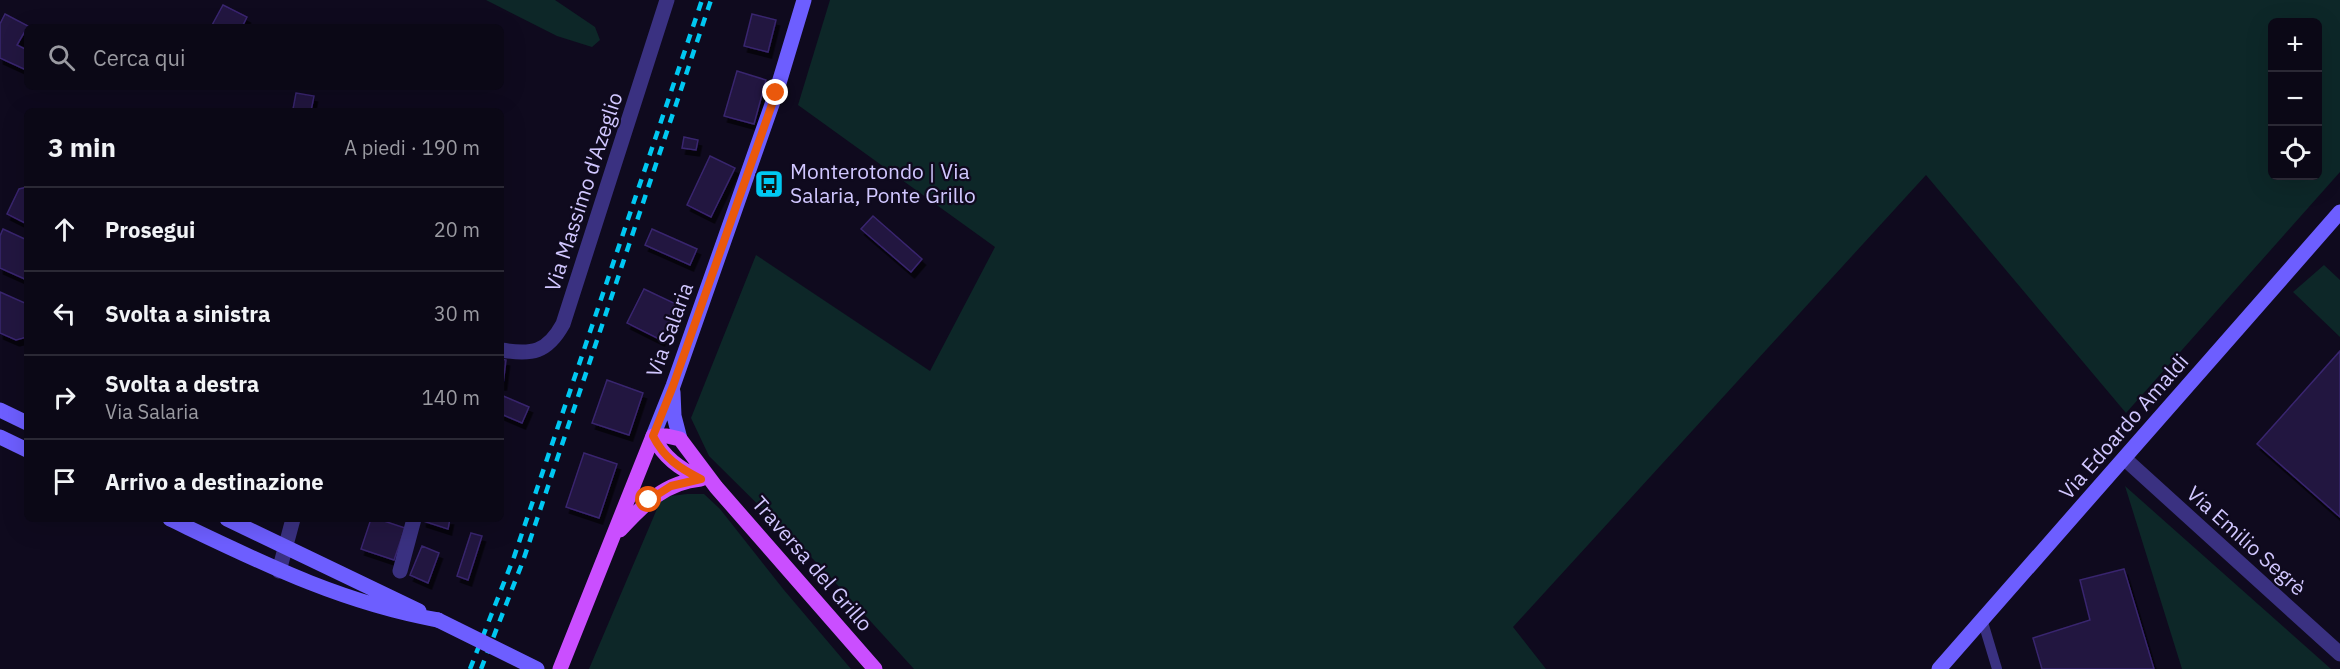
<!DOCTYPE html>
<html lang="it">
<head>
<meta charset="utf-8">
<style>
  body { margin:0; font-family:"IBM Plex Sans",sans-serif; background:#191623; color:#f1f3f6 }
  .controls { position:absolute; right:18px; top:18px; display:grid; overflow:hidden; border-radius:9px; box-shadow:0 6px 24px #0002 }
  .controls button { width:54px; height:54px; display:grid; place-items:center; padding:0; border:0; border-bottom:2px solid #2b2935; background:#0b0816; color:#f1f3f6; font:30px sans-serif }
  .stop { position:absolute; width:18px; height:18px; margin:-14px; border:4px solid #ea580c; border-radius:50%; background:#fff }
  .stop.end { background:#ea580c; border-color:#fff; box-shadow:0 2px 6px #0008 }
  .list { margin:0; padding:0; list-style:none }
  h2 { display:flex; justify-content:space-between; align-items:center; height:78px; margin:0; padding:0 24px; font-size:26px }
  h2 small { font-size:20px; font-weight:400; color:#9a9aa1 }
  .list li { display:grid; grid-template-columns:39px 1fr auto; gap:18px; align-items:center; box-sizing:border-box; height:84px; padding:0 24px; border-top:2px solid #2b2935 }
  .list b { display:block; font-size:22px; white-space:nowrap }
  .list p { margin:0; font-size:20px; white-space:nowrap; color:#9a9aa1 }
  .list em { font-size:20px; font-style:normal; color:#9a9aa1 }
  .icon { flex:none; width:33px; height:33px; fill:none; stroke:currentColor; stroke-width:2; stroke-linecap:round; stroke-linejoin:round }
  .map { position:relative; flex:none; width:2340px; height:669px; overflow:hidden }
  .search { position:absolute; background:#0b0816; box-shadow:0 6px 24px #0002; left:24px; top:24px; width:480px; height:66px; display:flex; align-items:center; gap:15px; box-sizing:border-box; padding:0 21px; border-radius:9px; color:#9a9aa1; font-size:22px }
  .panel { position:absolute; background:#0b0816; box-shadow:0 6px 24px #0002; left:24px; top:108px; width:480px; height:414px; border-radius:9px }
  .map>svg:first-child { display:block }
  .green { fill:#0d2728; fill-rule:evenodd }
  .building { fill:#211540; stroke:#39256e; stroke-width:1.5; filter:url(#shadow) }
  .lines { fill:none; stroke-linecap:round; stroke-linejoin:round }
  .lane { stroke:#3a3181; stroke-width:10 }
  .street { stroke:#3a3181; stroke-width:15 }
  .secondary { stroke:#6d5eff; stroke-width:15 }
  .primary { stroke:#ca4eff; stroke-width:15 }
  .rail { stroke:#00c8f2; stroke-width:4.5; stroke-dasharray:9 8; stroke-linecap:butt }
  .secondary-bridge { stroke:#6d5eff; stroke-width:15 }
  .route { stroke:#ea580c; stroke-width:8 }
  .labels { text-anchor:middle; stroke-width:4.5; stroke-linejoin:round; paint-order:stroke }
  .poi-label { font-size:21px; fill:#d1c7ff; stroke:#0f0a1e; text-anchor:start }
  .street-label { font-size:21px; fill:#d1c7ff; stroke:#0f0a1e }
</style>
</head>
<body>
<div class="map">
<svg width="2340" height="669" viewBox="0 0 2340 669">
  <defs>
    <filter id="shadow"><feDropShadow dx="3.5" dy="6" stdDeviation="0" flood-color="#0009"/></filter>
  </defs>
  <rect width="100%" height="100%" fill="#0f0a1e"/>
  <path class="green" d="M 486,0 L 555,0 L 595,27 L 600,40 L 592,47 L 557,36 Z
    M 830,0 L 2340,0 L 2340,172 L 2126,413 L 1926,175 L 1513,627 L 1546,669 L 914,669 L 822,568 L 709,456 L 691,418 L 756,255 L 930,371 L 995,247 L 798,105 ZM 2272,22 L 2318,22 L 2318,176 L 2272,176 Z
    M 2324,265 L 2340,280 L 2340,337 L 2293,292 Z
    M 2125,486 L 2331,669 L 2182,669 Z
    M 687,494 L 704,494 L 720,509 L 784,590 L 851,669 L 589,669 L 662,497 Z"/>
  <path class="building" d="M 223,5 L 247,17 L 242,27 L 211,27 Z
    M 5,14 L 28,26 L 17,45 L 27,50 L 27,63 L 24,69 L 0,58 L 0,24 Z
    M 752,14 L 776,20 L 768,52 L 744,46 Z
    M 737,71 L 766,80 L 754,124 L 724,116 Z
    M 296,93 L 314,96 L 311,111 L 293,109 Z
    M 684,137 L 698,140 L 696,150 L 682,148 Z
    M 710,156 L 735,168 L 711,217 L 687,205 Z
    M 27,187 L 27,224 L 7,214 L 19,189 Z
    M 873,216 L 922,259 L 911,272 L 861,229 Z
    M 3,229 L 27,240 L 27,280 L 0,268 L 0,236 Z
    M 652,229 L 697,249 L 690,265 L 645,245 Z
    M 644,289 L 678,305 L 661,340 L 627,323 Z
    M 0,292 L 27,304 L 27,337 L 16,340 L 0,333 Z
    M 2340,351 L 2340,517 L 2257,444 Z
    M 501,359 L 506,360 L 503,384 L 501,384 Z
    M 607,380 L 643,393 L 629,435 L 592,423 Z
    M 501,395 L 529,407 L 522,423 L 501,414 Z
    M 584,453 L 617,464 L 599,518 L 566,507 Z
    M 371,519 L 378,519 L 405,528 L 394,560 L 361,549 Z
    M 423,519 L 450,519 L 448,529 L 423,521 Z
    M 471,533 L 482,536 L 468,580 L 457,576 Z
    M 422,546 L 439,553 L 428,583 L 410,575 Z
    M 2124,569 L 2154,669 L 2042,669 L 2033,638 L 2090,620 L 2080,580 Z"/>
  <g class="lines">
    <path class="lane" d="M 1982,619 L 1997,669"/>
    <path class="street" d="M 501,350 C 532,355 547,353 563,324 L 667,0
      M 2125,459 L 2340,654
      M 279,571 L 293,519
      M 400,571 L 414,519"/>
    <path class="secondary" d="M 673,392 L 674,416 L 680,439
      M 0,410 L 27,423
      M 653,436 L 673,386 L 776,93 L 804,0
      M 0,437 L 27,450
      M 170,519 C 260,562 339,602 438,620
      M 227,519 L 419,611
      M 1939,669 L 2340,212"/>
    <path class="primary" d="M 653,436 L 667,436 L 680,439 L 716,487 L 875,669
      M 653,436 C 664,458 679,468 701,479
      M 620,530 C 643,505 665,482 701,479
      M 560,669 L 653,436"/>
    <path class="rail" d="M 470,669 L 514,557 L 702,0
      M 481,669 L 523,561 L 711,0"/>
    <path class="secondary-bridge" d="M 438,620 L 537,669"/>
  </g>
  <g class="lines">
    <path class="route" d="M 649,500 L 671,486 L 701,479 C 679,468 664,458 653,436 L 673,386 L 776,93"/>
  </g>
  <defs>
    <g id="bus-square" transform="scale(1.5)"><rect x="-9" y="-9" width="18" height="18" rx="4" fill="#00c8f2" stroke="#0f0a1e"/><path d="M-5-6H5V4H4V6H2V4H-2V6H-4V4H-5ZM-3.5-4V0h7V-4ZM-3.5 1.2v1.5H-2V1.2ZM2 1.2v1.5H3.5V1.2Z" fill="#111"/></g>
  </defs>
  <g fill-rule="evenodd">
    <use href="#bus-square" x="769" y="184"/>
  </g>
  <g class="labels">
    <g class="poi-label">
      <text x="790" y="179">Monterotondo | Via<tspan x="790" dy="24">Salaria, Ponte Grillo</tspan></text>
    </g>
    <g class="street-label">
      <text transform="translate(584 192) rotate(-72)" y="7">Via Massimo d'Azeglio</text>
      <text transform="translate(670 330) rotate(-70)" y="7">Via Salaria</text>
      <text transform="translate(2124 427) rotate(-49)" y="7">Via Edoardo Amaldi</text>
      <text transform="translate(2246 541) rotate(42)" y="7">Via Emilio Segrè</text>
      <text transform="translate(812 564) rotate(49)" y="7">Traversa del Grillo</text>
    </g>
  </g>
</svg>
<div class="controls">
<button>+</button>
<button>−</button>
<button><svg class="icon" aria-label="locate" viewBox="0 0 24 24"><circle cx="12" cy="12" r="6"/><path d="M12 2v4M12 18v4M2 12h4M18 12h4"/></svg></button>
</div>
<div class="stop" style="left:649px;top:500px"></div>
<div class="stop end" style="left:776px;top:93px"></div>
<div class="search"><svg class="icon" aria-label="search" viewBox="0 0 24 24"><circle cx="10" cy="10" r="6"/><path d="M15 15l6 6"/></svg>Cerca qui</div>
<section class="panel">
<h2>3 min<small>A piedi · 190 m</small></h2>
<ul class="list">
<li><svg class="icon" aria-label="ahead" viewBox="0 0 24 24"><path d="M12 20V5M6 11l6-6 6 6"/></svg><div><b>Prosegui</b></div><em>20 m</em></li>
<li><svg class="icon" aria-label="left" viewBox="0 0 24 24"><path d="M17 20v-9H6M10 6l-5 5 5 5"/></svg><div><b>Svolta a sinistra</b></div><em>30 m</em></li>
<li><svg class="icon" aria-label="right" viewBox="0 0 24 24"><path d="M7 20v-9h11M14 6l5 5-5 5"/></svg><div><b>Svolta a destra</b><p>Via Salaria</p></div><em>140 m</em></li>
<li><svg class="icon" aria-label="arrive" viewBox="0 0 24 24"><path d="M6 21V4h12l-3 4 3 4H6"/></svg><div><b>Arrivo a destinazione</b></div></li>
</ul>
</section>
</div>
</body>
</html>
